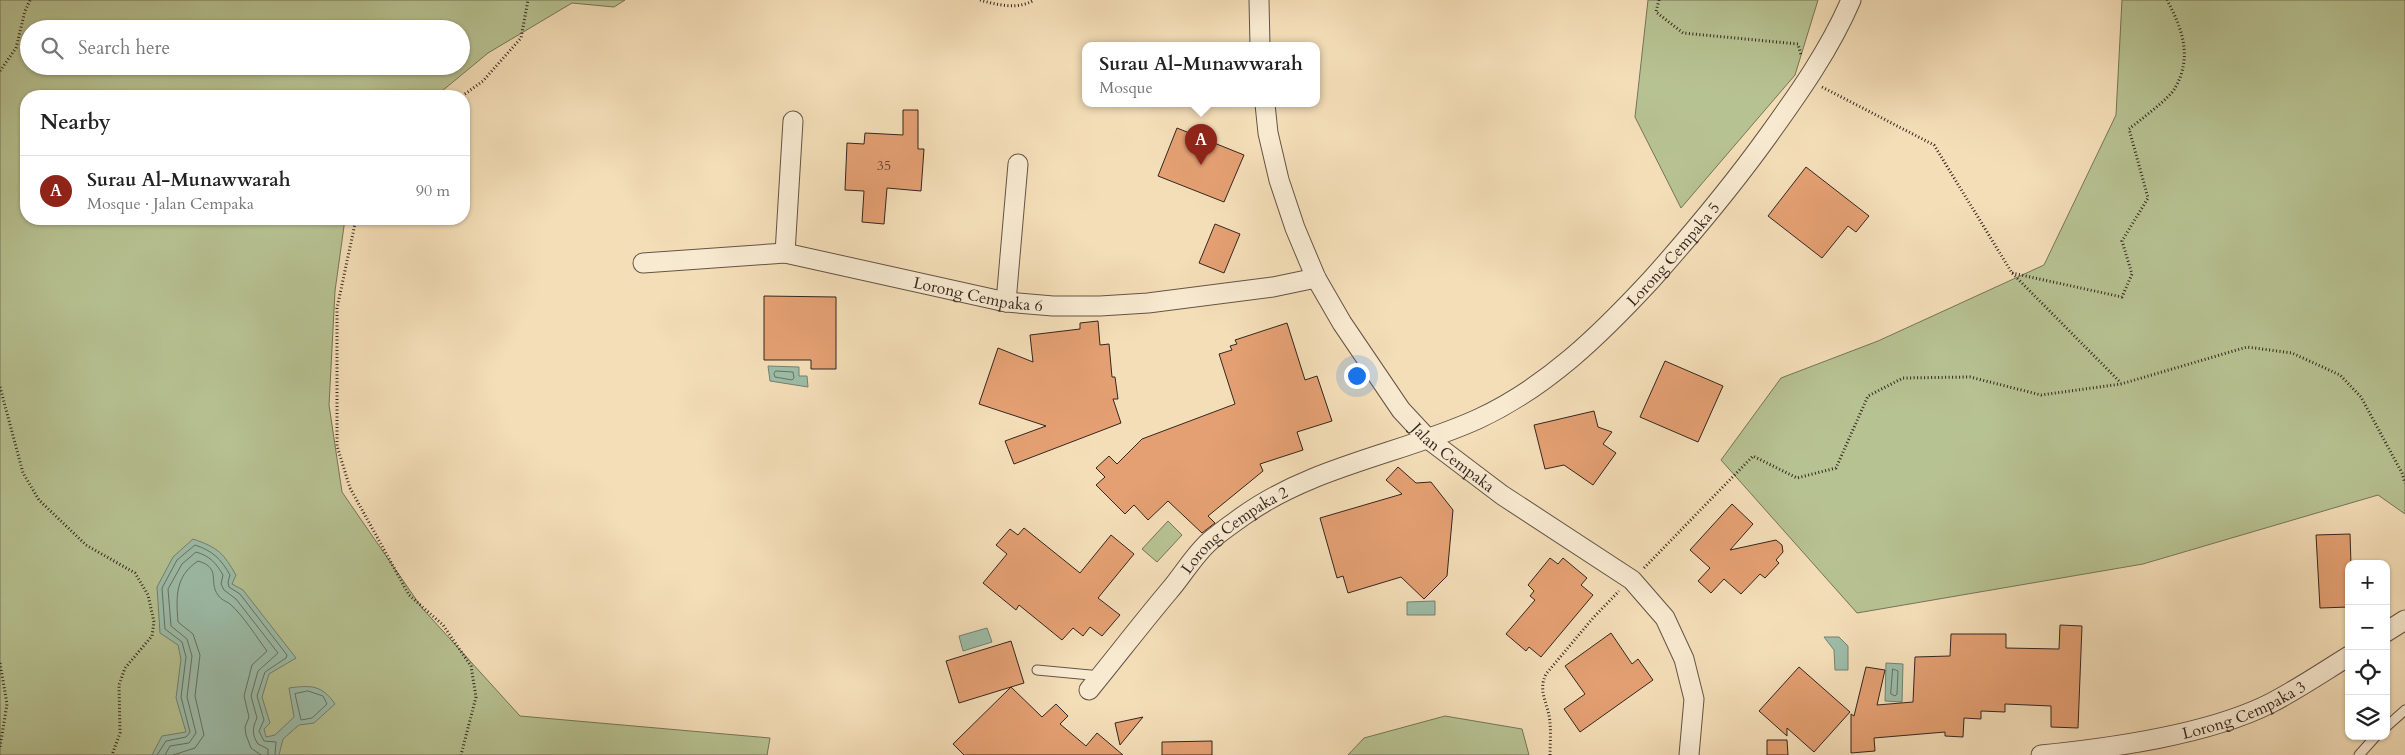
<!DOCTYPE html>
<html lang="en">
<head>
<meta charset="utf-8">
<style>
  body { margin:0; font-family:Cardo,serif; background:#f2f2f2; color:#222 }
  .controls { position:absolute; right:15px; bottom:15px; display:grid; overflow:hidden; border-radius:10px; box-shadow:0 1px 4px #0004 }
  .controls button { width:45px; height:45px; display:grid; place-items:center; padding:0; border:0; border-bottom:1px solid #e0e0e0; background:#fff; color:#222; font:25px sans-serif }
  .you { position:absolute; left:1356px; top:375px; width:18px; height:18px; margin:-12px; border:4px solid #fff; border-radius:50%; background:#1a73e8; box-shadow:0 0 0 8px #1a73e833 }
  .badge { display:grid; place-items:center; width:32px; height:32px; border-radius:50%; background:#8f2418; color:#fff; font-size:16px; font-weight:700 }
  .pin { position:absolute; translate:-50% -41px; filter:drop-shadow(0 1px 2px #0008) }
  .pin::after { content:''; position:absolute; top:26px; width:18px; height:15px; background:inherit; clip-path:polygon(0 0,100% 0,50% 100%) }
  .popup { position:absolute; left:1082px; top:42px; width:238px; height:65px; box-sizing:border-box; display:grid; place-content:center; border-radius:10px; background:#fff; filter:drop-shadow(0 1px 4px #0005); font-size:16px; white-space:nowrap; color:#767676 }
  .popup b { font-size:19px; color:#222 }
  .popup::after { content:''; position:absolute; left:50%; top:100%; margin-left:-10px; border:10px solid transparent; border-top-color:#fff }
  .list { margin:0; padding:0; list-style:none }
  h2 { display:flex; justify-content:space-between; align-items:center; height:65px; margin:0; padding:0 20px; font-size:21px }
  h2 small { font-size:16px; font-weight:400; color:#767676 }
  .list li { display:grid; grid-template-columns:32px 1fr auto; gap:15px; align-items:center; box-sizing:border-box; height:70px; padding:0 20px; border-top:1px solid #e0e0e0 }
  .list b { display:block; font-size:19px; white-space:nowrap }
  .list p { margin:0; font-size:16px; white-space:nowrap; color:#767676 }
  .list em { font-size:16px; font-style:normal; color:#767676 }
  .icon { flex:none; width:28px; height:28px; fill:none; stroke:currentColor; stroke-width:2; stroke-linecap:round; stroke-linejoin:round }
  .map { position:relative; flex:none; width:2405px; height:755px; overflow:hidden }
  .search { position:absolute; background:#fff; box-shadow:0 1px 4px #0004; left:20px; top:20px; width:450px; height:55px; display:flex; align-items:center; gap:12px; box-sizing:border-box; padding:0 18px; border-radius:28px; color:#767676; font-size:19px }
  .panel { position:absolute; background:#fff; box-shadow:0 1px 4px #0004; left:20px; top:90px; width:450px; height:135px; border-radius:20px }
  .map>svg:first-child { display:block }
  .green { fill:#b7c292; stroke:#767458; fill-rule:evenodd }
  .water { fill:#9dbda9; stroke:#738172 }
  .lines { fill:none; stroke-linecap:round; stroke-linejoin:round }
  .shore { stroke:#687264; stroke-width:1 }
  .building { fill:#e4a073; stroke:#34261f }
  .lane-casing { stroke:#645445; stroke-width:11 }
  .street-casing { stroke:#645445; stroke-width:21 }
  .path { stroke:#34261f; stroke-width:3; stroke-dasharray:1 2.5; stroke-linecap:butt }
  .lane { stroke:#f8ead1; stroke-width:9 }
  .street { stroke:#f8ead1; stroke-width:19 }
  .labels { text-anchor:middle; stroke-width:4.5; stroke-linejoin:round; paint-order:stroke }
  .number-label { font-size:14px; fill:#604434 }
  .street-label { font-size:16px; fill:#34261f; stroke:#f8ead1 }
</style>
</head>
<body>
<div class="map">
<svg width="2405" height="755" viewBox="0 0 2405 755">
  <rect width="100%" height="100%" fill="#f4deb8"/>
  <filter id="stains"><feTurbulence type="fractalNoise" baseFrequency=".004" numOctaves="4"/><feColorMatrix values="0 0 0 0 .2 0 0 0 0 .09 0 0 0 0 .02 0 0 0 .5 -.17"/></filter>
  <radialGradient id="worn" r=".72"><stop offset=".6" stop-color="#630" stop-opacity="0"/><stop offset="1" stop-color="#630" stop-opacity=".3"/></radialGradient>
  <path class="green" d="M 0,0 L 625,0 L 614,7 L 572,3 L 488,53 L 436,96 L 26,96 L 26,219 L 345,219 L 335,291 L 329,405 L 342,492 L 422,608 L 520,716 L 770,738 L 767,755 L 0,755 ZM 29,29 L 461,29 L 461,66 L 29,66 Z
    M 1648,0 L 1818,0 L 1795,75 L 1681,208 L 1635,117 Z
    M 2122,0 L 2405,0 L 2405,514 L 2378,495 L 2143,564 L 1857,613 L 1721,460 L 1781,378 L 1878,341 L 2044,265 L 2116,115 Z
    M 1168,521 L 1182,535 L 1157,562 L 1142,549 Z
    M 1445,716 L 1522,729 L 1529,755 L 1348,755 L 1364,738 Z"/>
  <path class="water" d="M 768,366 L 799,367 L 799,376 L 807,376 L 808,387 L 770,381 Z
    M 193,539 C 219,548 223,553 236,575 L 232,584 L 243,590 L 296,658 L 269,674 L 262,697 L 270,723 L 264,729 L 266,737 L 275,735 L 294,717 L 289,688 C 311,685 322,685 335,704 L 314,723 L 299,725 L 283,739 L 279,755 L 152,755 L 162,736 L 186,732 L 176,698 L 181,659 L 178,645 L 160,633 L 157,587 L 173,557 Z
    M 1435,601 L 1435,615 L 1407,615 L 1407,602 Z
    M 987,628 L 992,642 L 963,651 L 959,636 Z
    M 1824,637 L 1839,637 L 1848,646 L 1848,670 L 1835,670 L 1834,650 Z
    M 1886,663 L 1903,664 L 1902,702 L 1885,701 Z"/>
  <g class="lines">
    <path class="shore" d="M 776,371 L 793,372 L 794,378 L 792,380 L 775,377 L 774,374 Z
      M 1893,669 L 1898,671 L 1897,694 L 1895,696 L 1891,694 Z
      M 308,691 L 323,696 L 327,704 L 312,718 L 301,720 L 295,694 Z
      M 157,755 L 166,741 L 186,737 L 190,732 L 181,697 L 186,657 L 182,642 L 165,629 L 162,588 L 177,560 L 195,545 C 213,551 221,559 230,575 L 228,582 L 229,587 L 240,594 L 287,655 L 286,658 L 265,672 L 257,696 L 264,720 L 259,731 L 264,741 L 276,742 L 275,755
      M 165,755 L 170,746 L 189,743 L 196,733 L 187,697 L 192,656 L 187,639 L 171,626 L 168,589 L 182,564 L 196,552 C 210,556 216,563 223,575 L 221,584 L 224,590 L 236,599 L 278,653 L 258,671 L 251,696 L 257,718 C 252,728 252,735 258,744 L 268,749 L 268,755
      M 173,755 L 195,748 L 204,735 L 195,696 L 200,655 L 193,634 L 178,622 C 176,597 175,576 198,561 C 222,568 208,582 218,595 C 221,600 226,601 230,604 C 243,615 257,638 267,651 L 252,665 L 244,696 L 249,717 L 245,727 L 246,735 L 251,748 L 261,755"/>
  </g>
  <path class="building" d="M 903,110 L 918,110 L 918,149 L 924,149 L 921,191 L 887,188 L 884,224 L 862,222 L 864,191 L 845,190 L 847,143 L 864,144 L 865,133 L 903,135 Z
    M 1177,128 L 1244,155 L 1224,202 L 1158,176 Z
    M 1806,167 L 1869,216 L 1856,232 L 1848,226 L 1822,258 L 1768,216 Z
    M 1215,224 L 1240,234 L 1224,273 L 1199,263 Z
    M 764,296 L 836,297 L 836,369 L 811,369 L 811,360 L 764,360 Z
    M 1098,321 L 1100,345 L 1109,344 L 1112,377 L 1115,377 L 1118,399 L 1113,399 L 1121,423 L 1014,464 L 1005,441 L 1046,426 L 979,404 L 998,348 L 1033,362 L 1030,335 L 1080,329 L 1080,323 Z
    M 1287,323 L 1305,380 L 1317,376 L 1332,421 L 1297,432 L 1303,450 L 1260,464 L 1263,471 L 1208,516 L 1215,523 L 1202,533 L 1168,501 L 1148,520 L 1134,505 L 1125,514 L 1096,485 L 1105,477 L 1096,468 L 1109,456 L 1117,464 L 1142,439 L 1235,404 L 1219,354 L 1232,350 L 1230,346 L 1237,344 L 1235,340 Z
    M 1665,361 L 1723,386 L 1698,442 L 1640,417 Z
    M 1594,411 L 1598,427 L 1612,432 L 1603,444 L 1616,453 L 1593,485 L 1564,465 L 1545,469 L 1534,425 Z
    M 1398,467 L 1416,483 L 1431,482 L 1453,510 L 1447,576 L 1424,599 L 1401,577 L 1348,593 L 1343,576 L 1337,578 L 1320,518 L 1402,494 L 1386,480 Z
    M 1732,504 L 1753,524 L 1730,550 L 1776,540 L 1782,545 L 1783,552 L 1776,560 L 1779,563 L 1765,578 L 1760,574 L 1741,594 L 1724,579 L 1711,593 L 1698,581 L 1710,568 L 1690,550 Z
    M 1024,528 L 1080,573 L 1111,535 L 1134,554 L 1098,598 L 1120,615 L 1102,636 L 1090,627 L 1083,636 L 1073,628 L 1062,640 L 1019,605 L 1016,610 L 983,583 L 1007,554 L 996,545 L 1010,529 L 1018,535 Z
    M 2350,534 L 2351,564 L 2349,564 L 2349,607 L 2320,608 L 2316,535 Z
    M 1550,558 L 1558,564 L 1563,558 L 1587,578 L 1581,585 L 1593,595 L 1541,657 L 1529,647 L 1526,651 L 1506,634 L 1535,600 L 1530,596 L 1534,591 L 1528,585 Z
    M 2060,625 L 2082,626 L 2078,728 L 2051,727 L 2051,706 L 2005,704 L 2005,712 L 1981,711 L 1981,719 L 1964,718 L 1963,737 L 1945,736 L 1945,732 L 1874,738 L 1875,751 L 1851,753 L 1851,714 L 1854,716 L 1866,667 L 1885,670 L 1877,705 L 1913,702 L 1915,657 L 1950,656 L 1951,634 L 2006,634 L 2006,648 L 2059,649 Z
    M 1611,633 L 1632,664 L 1638,659 L 1653,680 L 1580,732 L 1564,709 L 1585,694 L 1565,666 Z
    M 1011,641 L 1024,683 L 1011,687 L 1042,717 L 1056,704 L 1068,716 L 1060,724 L 1086,746 L 1097,733 L 1123,755 L 964,755 L 953,744 L 1011,687 L 959,703 L 946,661 Z
    M 1799,667 L 1850,712 L 1814,752 L 1787,728 L 1787,736 L 1759,711 Z
    M 1143,717 L 1120,745 L 1115,723 Z
    M 1767,740 L 1787,740 L 1788,755 L 1767,755 Z
    M 1212,741 L 1212,755 L 1162,755 L 1162,742 Z"/>
  <g class="lines">
    <g class="lane-casing">
      <path id="lane" d="M 1037,670 L 1101,676
        M 2386,727 L 2405,710
        M 2359,755 L 2376,736"/>
    </g>
    <g class="street-casing">
      <g id="street">
        <path d="M 1259,0 L 1260,46"/>
        <path id="s1" d="M 1265,104 L 1268,133 L 1279,180 L 1295,228 L 1316,278 L 1342,323 L 1401,410 L 1428,439 L 1502,495 L 1632,580 L 1665,618 L 1684,659 L 1694,699 L 1689,755"/>
        <path d="M 785,253 L 793,121"/>
        <path id="s2" d="M 643,263 L 785,253 L 1006,302 L 1053,306 L 1100,306 L 1148,303 L 1273,287 L 1316,278"/>
        <path d="M 1006,302 L 1018,164"/>
        <path d="M 2386,632 L 2405,620"/>
        <path id="s3" d="M 1089,690 C 1116,657 1142,623 1169,591 C 1183,575 1194,555 1210,541 C 1220,532 1232,524 1243,516 C 1313,466 1401,454 1478,419 C 1547,387 1600,335 1651,280 C 1692,234 1732,186 1768,136 C 1799,93 1830,49 1851,0"/>
        <path id="s4" d="M 2041,755 C 2111,748 2208,735 2271,703 C 2298,689 2323,672 2349,656"/>
      </g>
    </g>
    <path class="path" d="M 980,0 C 997,5 1018,10 1034,0
      M 1659,0 L 1656,12 L 1683,33 L 1798,44 L 1801,55
      M 0,71 L 16,48 L 25,11 L 30,0
      M 1822,87 L 1934,145 L 2012,273 L 2121,383
      M 462,96 L 483,81 L 521,38 L 528,0
      M 356,219 L 337,308 L 337,446 L 350,488 L 409,595 L 443,625 L 471,666 L 476,697 L 461,755
      M 2012,273 L 2122,297 L 2132,274 L 2122,241 L 2148,198 L 2129,129 C 2140,120 2169,99 2175,88 C 2193,57 2182,28 2167,0
      M 0,387 L 23,473 L 39,500 L 86,545 L 135,573 L 148,595 L 154,622 L 152,636 L 125,668 L 119,685 L 120,733 L 112,755
      M 1644,568 L 1753,456 L 1797,478 L 1836,468 L 1868,396 L 1903,378 L 1970,377 L 2041,395 L 2121,384 L 2247,347 L 2292,353 L 2340,375 L 2361,397 L 2402,473 L 2405,483
      M 0,663 L 7,704 L 0,747
      M 1550,755 C 1550,745 1551,733 1550,723 C 1549,704 1537,692 1546,674 L 1593,618 L 1619,591"/>
    <use href="#lane" class="lane"/>
    <use href="#street" class="street"/>
  </g>
  <g class="labels">
    <g class="number-label">
      <text x="884" y="170">35</text>
    </g>
    <g class="street-label">
      <text dy="6" stroke="none"><textPath href="#s3" startOffset="746">Lorong Cempaka 5</textPath></text>
      <text dy="6" stroke="none"><textPath href="#s2" startOffset="340">Lorong Cempaka 6</textPath></text>
      <text dy="6" stroke="none"><textPath href="#s1" startOffset="410">Jalan Cempaka</textPath></text>
      <text dy="6" stroke="none"><textPath href="#s3" startOffset="218">Lorong Cempaka 2</textPath></text>
      <text dy="6" stroke="none"><textPath href="#s4" startOffset="209">Lorong Cempaka 3</textPath></text>
    </g>
  </g>
  <rect width="100%" height="100%" filter="url(#stains)"/>
  <rect width="100%" height="100%" fill="url(#worn)"/>
</svg>
<div class="controls">
<button>+</button>
<button>−</button>
<button><svg class="icon" aria-label="locate" viewBox="0 0 24 24"><circle cx="12" cy="12" r="6"/><path d="M12 2v4M12 18v4M2 12h4M18 12h4"/></svg></button>
<button><svg class="icon" aria-label="layers" viewBox="0 0 24 24"><path d="M12 4l9 5-9 5-9-5zM3 14l9 5 9-5"/></svg></button>
</div>
<div class="you"></div>
<div class="pin badge" style="left:1201px;top:165px">A</div>
<div class="popup"><b>Surau Al-Munawwarah</b>Mosque</div>
<div class="search"><svg class="icon" aria-label="search" viewBox="0 0 24 24"><circle cx="10" cy="10" r="6"/><path d="M15 15l6 6"/></svg>Search here</div>
<section class="panel">
<h2>Nearby<small></small></h2>
<ul class="list">
<li><span class="badge">A</span><div><b>Surau Al-Munawwarah</b><p>Mosque · Jalan Cempaka</p></div><em>90 m</em></li>
</ul>
</section>
</div>
</body>
</html>
